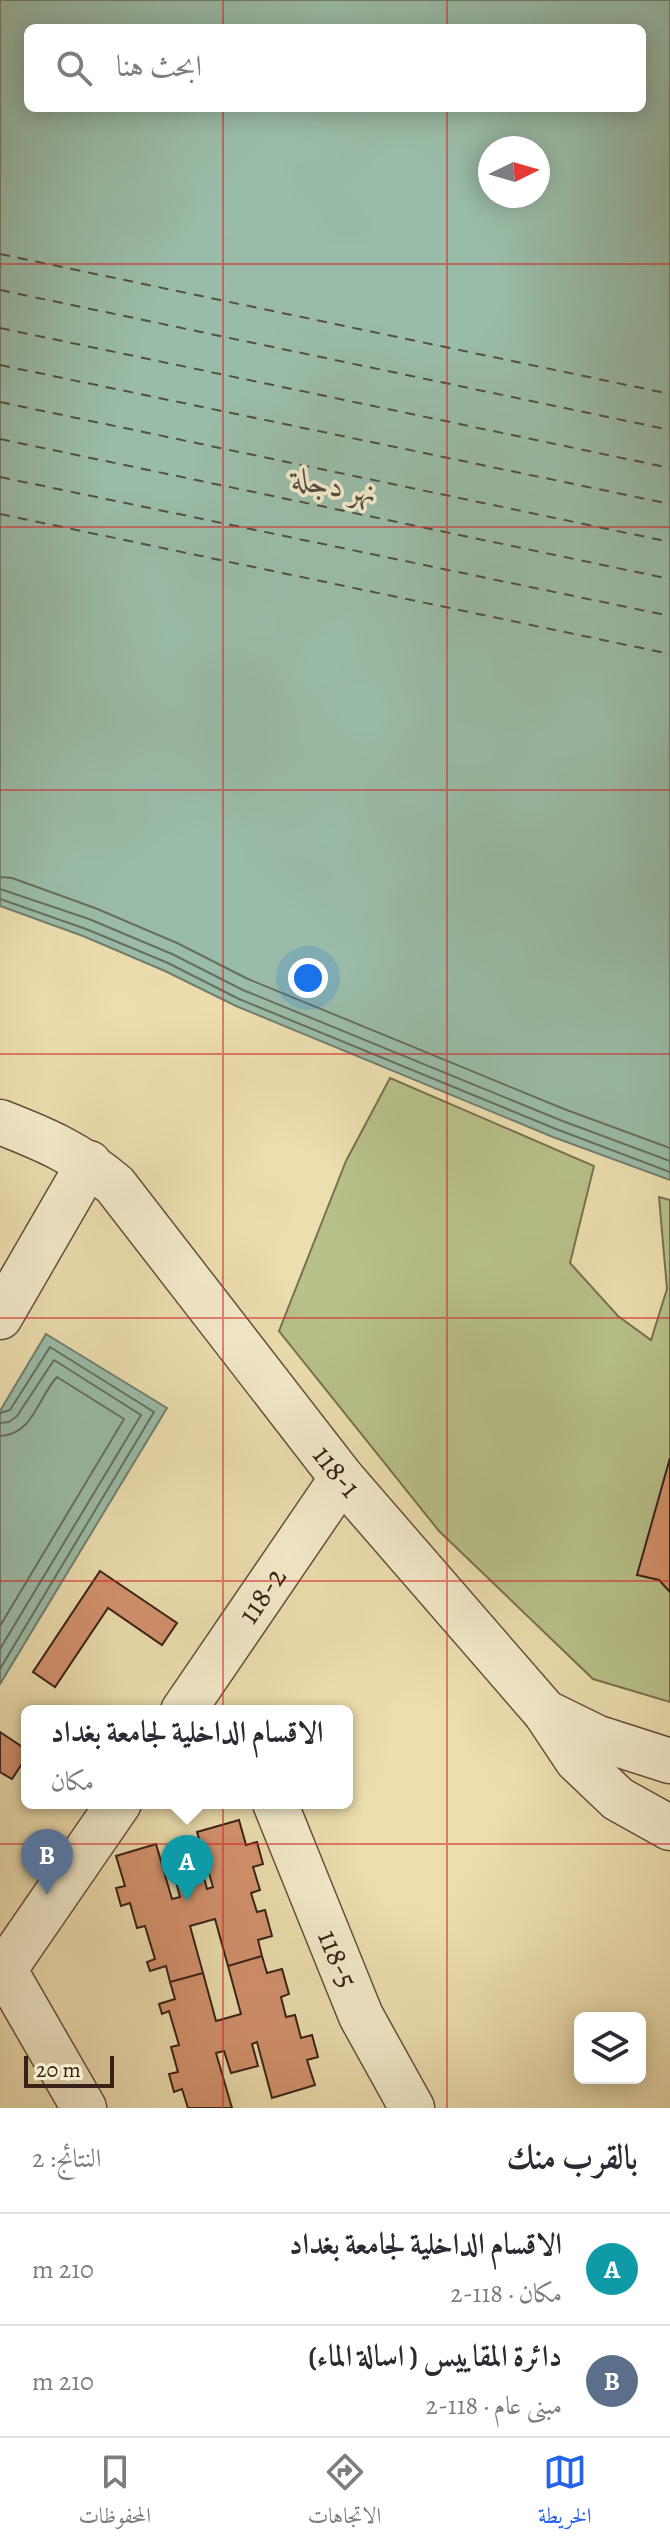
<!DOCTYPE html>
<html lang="ar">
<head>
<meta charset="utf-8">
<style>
  body { margin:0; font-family:Alegreya,Amiri,serif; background:#f2f2f3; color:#2b2b33; direction:rtl }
  .controls { position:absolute; right:24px; bottom:24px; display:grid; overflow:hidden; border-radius:12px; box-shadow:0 4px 20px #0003 }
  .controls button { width:72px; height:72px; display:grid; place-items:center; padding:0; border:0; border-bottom:2px solid #e1e1e2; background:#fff; color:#2b2b33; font:40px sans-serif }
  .compass { position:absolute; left:478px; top:136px; width:72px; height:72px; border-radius:50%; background:#fff; box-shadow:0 4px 20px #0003; rotate:85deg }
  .scale { position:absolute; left:24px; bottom:20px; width:90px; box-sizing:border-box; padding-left:8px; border:4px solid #372119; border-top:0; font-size:22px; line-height:28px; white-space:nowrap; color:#372119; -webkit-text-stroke:6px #f3eaca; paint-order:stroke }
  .you { position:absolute; left:308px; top:978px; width:28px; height:28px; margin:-20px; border:6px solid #fff; border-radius:50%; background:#1a73e8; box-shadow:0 0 0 12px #1a73e833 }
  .badge { display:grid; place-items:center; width:52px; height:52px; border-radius:50%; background:#2563eb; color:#fff; font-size:26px; font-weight:700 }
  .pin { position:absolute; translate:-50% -66px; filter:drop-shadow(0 2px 4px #0008) }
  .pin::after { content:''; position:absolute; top:42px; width:28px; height:24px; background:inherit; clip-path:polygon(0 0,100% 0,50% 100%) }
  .popup { position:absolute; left:21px; top:1705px; width:332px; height:104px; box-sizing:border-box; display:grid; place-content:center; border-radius:12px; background:#fff; filter:drop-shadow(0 2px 6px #0005); font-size:26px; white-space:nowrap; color:#7c7c81 }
  .popup b { font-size:30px; color:#2b2b33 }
  .popup::after { content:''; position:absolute; left:50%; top:100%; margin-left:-16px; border:16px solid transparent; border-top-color:#fff }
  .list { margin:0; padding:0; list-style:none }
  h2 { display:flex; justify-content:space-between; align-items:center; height:104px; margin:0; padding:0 32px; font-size:34px }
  h2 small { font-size:26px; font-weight:400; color:#7c7c81 }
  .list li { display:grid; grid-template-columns:52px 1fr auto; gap:24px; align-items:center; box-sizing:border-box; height:112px; padding:0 32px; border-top:2px solid #e1e1e2 }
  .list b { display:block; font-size:30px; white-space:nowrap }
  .list p { margin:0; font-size:26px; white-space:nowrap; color:#7c7c81 }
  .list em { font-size:26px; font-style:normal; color:#7c7c81 }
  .icon { flex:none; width:44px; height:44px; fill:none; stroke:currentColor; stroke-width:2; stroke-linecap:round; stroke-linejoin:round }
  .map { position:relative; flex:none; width:670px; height:2108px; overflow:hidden; direction:ltr }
  .search { position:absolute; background:#fff; box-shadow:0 4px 20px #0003; left:24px; right:24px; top:24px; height:88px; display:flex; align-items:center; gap:20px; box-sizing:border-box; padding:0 28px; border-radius:12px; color:#7c7c81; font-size:30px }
  .sheet { height:328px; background:#fff }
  nav { display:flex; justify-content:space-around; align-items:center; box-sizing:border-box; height:112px; border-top:2px solid #e1e1e2; background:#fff; font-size:22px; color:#7c7c81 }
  nav a { display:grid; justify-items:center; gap:4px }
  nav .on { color:#2563eb }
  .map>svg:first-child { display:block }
  .green { fill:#b8c18a; stroke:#787152; stroke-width:2 }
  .water { fill:#99bca8; stroke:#727e6f; stroke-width:2; fill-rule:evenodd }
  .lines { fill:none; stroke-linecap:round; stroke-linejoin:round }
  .shore { stroke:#686e60; stroke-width:2 }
  .ferry { stroke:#545044; stroke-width:2; stroke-dasharray:10 8; stroke-linecap:butt }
  .building { fill:#d3926d; stroke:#372119; stroke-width:2 }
  .minor-casing { stroke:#64503e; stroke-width:47 }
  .minor { stroke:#f3eaca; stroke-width:44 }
  .grid { fill:none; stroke:#d62828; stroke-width:2; stroke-opacity:0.55 }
  .labels { text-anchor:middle; stroke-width:7; stroke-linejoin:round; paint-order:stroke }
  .street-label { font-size:30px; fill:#372119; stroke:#f3eaca }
  .water-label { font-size:32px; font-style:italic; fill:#545044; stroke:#f3eaca }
</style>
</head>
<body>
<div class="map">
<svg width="670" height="2108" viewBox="0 0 670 2108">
  <rect width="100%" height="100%" fill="#ecdeae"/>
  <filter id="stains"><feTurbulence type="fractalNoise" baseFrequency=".0025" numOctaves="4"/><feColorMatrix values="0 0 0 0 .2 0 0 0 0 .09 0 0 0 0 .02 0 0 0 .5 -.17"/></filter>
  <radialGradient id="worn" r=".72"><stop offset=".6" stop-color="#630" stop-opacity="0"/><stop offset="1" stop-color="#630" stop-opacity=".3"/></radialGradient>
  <path class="green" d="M 390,1078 L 594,1166 L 570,1263 L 618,1316 L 651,1340 L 667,1289 L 659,1197 L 670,1200 L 670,1702 L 593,1679 L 439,1531 L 279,1331 L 346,1161 Z"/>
  <path class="water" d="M 0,0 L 670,0 L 670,1180 L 553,1137 L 236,1006 L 165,971 L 83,936 L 0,906 ZM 28,28 L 642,28 L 642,108 L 28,108 ZM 490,148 L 538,148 L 538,196 L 490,196 Z
    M 46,1334 L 167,1408 L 0,1684 L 0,1411 Z"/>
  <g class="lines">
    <path class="shore" d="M 0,877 L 12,878 L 95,908 L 177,943 L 248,979 L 564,1109 L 670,1148
      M 0,889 L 89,919 L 172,954 L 243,990 L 560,1120 L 670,1161
      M 0,899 L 86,929 L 168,963 L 239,999 L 556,1129 L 670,1172
      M 0,1413 L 10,1410 L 50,1347 L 154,1412 L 0,1669
      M 0,1423 L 9,1422 L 17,1416 L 54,1360 L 141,1415 L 0,1649
      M 0,1436 C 34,1434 38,1397 57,1377 L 124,1419 L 0,1626"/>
    <path class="ferry" d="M 0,254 L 670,394
      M 0,290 L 670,430
      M 0,328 L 670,468
      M 0,365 L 670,504
      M 0,402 L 670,542
      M 0,439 L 670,579
      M 0,477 L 670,616
      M 0,514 L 670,654"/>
  </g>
  <path class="building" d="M 670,1458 L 670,1592 L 659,1580 L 637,1575 Z
    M 100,1571 L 177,1623 L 162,1645 L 108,1608 L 55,1687 L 33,1672 Z
    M 0,1732 L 27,1750 L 27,1756 L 12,1779 L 0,1772 Z
    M 239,1820 L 246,1845 L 257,1842 L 263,1864 L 253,1867 L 260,1890 L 251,1893 L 257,1912 L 265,1910 L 272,1936 L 258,1940 L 262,1956 L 228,1966 L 215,1919 L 190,1926 L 203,1973 L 170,1982 L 166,1966 L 150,1971 L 147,1962 L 155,1959 L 145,1926 L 137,1928 L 130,1903 L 121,1906 L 116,1888 L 125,1886 L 116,1856 L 156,1844 L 172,1899 L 180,1897 L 174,1874 L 201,1866 L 207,1889 L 213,1887 L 197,1832 Z
    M 262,1956 L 267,1973 L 282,1969 L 289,1994 L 281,1997 L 286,2017 L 295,2015 L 301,2038 L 312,2035 L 318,2057 L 307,2060 L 315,2085 L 272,2098 L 257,2042 L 252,2044 L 258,2066 L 231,2073 L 224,2051 L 216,2053 L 232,2108 L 188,2108 L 182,2089 L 174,2092 L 169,2074 L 178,2072 L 171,2047 L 179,2045 L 169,2011 L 162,2014 L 159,2004 L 175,1999 L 170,1982 L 203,1973 L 216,2021 L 241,2014 L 228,1966 Z"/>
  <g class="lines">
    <g class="minor-casing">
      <g id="minor">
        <path id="s1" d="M 0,1122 C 44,1139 79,1154 115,1185 L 342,1478 L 545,1712 L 577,1760 L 618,1799 L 670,1828"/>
        <path d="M 0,1317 L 89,1163"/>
        <path id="s2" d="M 183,1711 L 342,1478"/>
        <path d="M 545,1712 L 598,1738 L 670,1761"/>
        <path id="s3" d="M 275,1803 L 361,2016 L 412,2108"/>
        <path d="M 4,1969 L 84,2108"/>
        <path d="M 0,1976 L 119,1803"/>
      </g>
    </g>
    <use href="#minor" class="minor"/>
  </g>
  <path class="grid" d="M 223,0 L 223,28M 447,0 L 447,28M 223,108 L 223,2108M 447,108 L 447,2108M 0,264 L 670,264M 0,527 L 670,527M 0,790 L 670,790M 0,1054 L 670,1054M 0,1318 L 670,1318M 0,1581 L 670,1581M 0,1844 L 670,1844"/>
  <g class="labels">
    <g class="street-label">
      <text dy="10" stroke="none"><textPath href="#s1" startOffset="494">118-1</textPath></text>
      <text dy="10" stroke="none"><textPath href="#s2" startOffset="140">118-2</textPath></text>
      <text dy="10" stroke="none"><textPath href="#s3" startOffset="168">118-5</textPath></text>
    </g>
    <g class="water-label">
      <text transform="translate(335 485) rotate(10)" y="11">نهر دجلة</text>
    </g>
  </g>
  <rect width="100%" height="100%" filter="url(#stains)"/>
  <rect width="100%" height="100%" fill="url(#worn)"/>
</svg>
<div class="controls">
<button><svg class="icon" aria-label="layers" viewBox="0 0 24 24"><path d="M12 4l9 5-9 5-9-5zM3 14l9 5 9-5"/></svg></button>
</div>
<svg class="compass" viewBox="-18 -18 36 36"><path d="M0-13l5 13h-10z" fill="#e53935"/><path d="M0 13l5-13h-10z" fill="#7c7c81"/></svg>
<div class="scale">20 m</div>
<div class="you"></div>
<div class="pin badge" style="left:187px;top:1901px;background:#0f9aa8">A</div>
<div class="popup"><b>الاقسام الداخلية لجامعة بغداد</b>مكان</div>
<div class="pin badge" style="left:47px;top:1895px;background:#5c6f8a">B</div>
<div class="search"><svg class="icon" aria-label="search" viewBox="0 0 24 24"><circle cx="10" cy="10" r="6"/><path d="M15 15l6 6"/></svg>ابحث هنا</div>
</div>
<section class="sheet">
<h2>بالقرب منك<small>النتائج: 2</small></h2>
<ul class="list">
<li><span class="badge" style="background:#0f9aa8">A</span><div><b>الاقسام الداخلية لجامعة بغداد</b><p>مكان · 118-2</p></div><em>210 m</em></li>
<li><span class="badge" style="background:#5c6f8a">B</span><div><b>دائرة المقاييس ( اسالة الماء)</b><p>مبنى عام · 118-2</p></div><em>210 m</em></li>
</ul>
</section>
<nav>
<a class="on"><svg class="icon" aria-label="map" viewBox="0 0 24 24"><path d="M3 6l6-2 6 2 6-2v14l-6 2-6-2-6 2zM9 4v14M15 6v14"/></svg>الخريطة</a>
<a><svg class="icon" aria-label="directions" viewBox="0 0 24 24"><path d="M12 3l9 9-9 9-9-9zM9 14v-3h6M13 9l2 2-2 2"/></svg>الاتجاهات</a>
<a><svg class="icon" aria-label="saved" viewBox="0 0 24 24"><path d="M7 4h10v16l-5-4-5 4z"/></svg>المحفوظات</a>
</nav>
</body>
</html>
